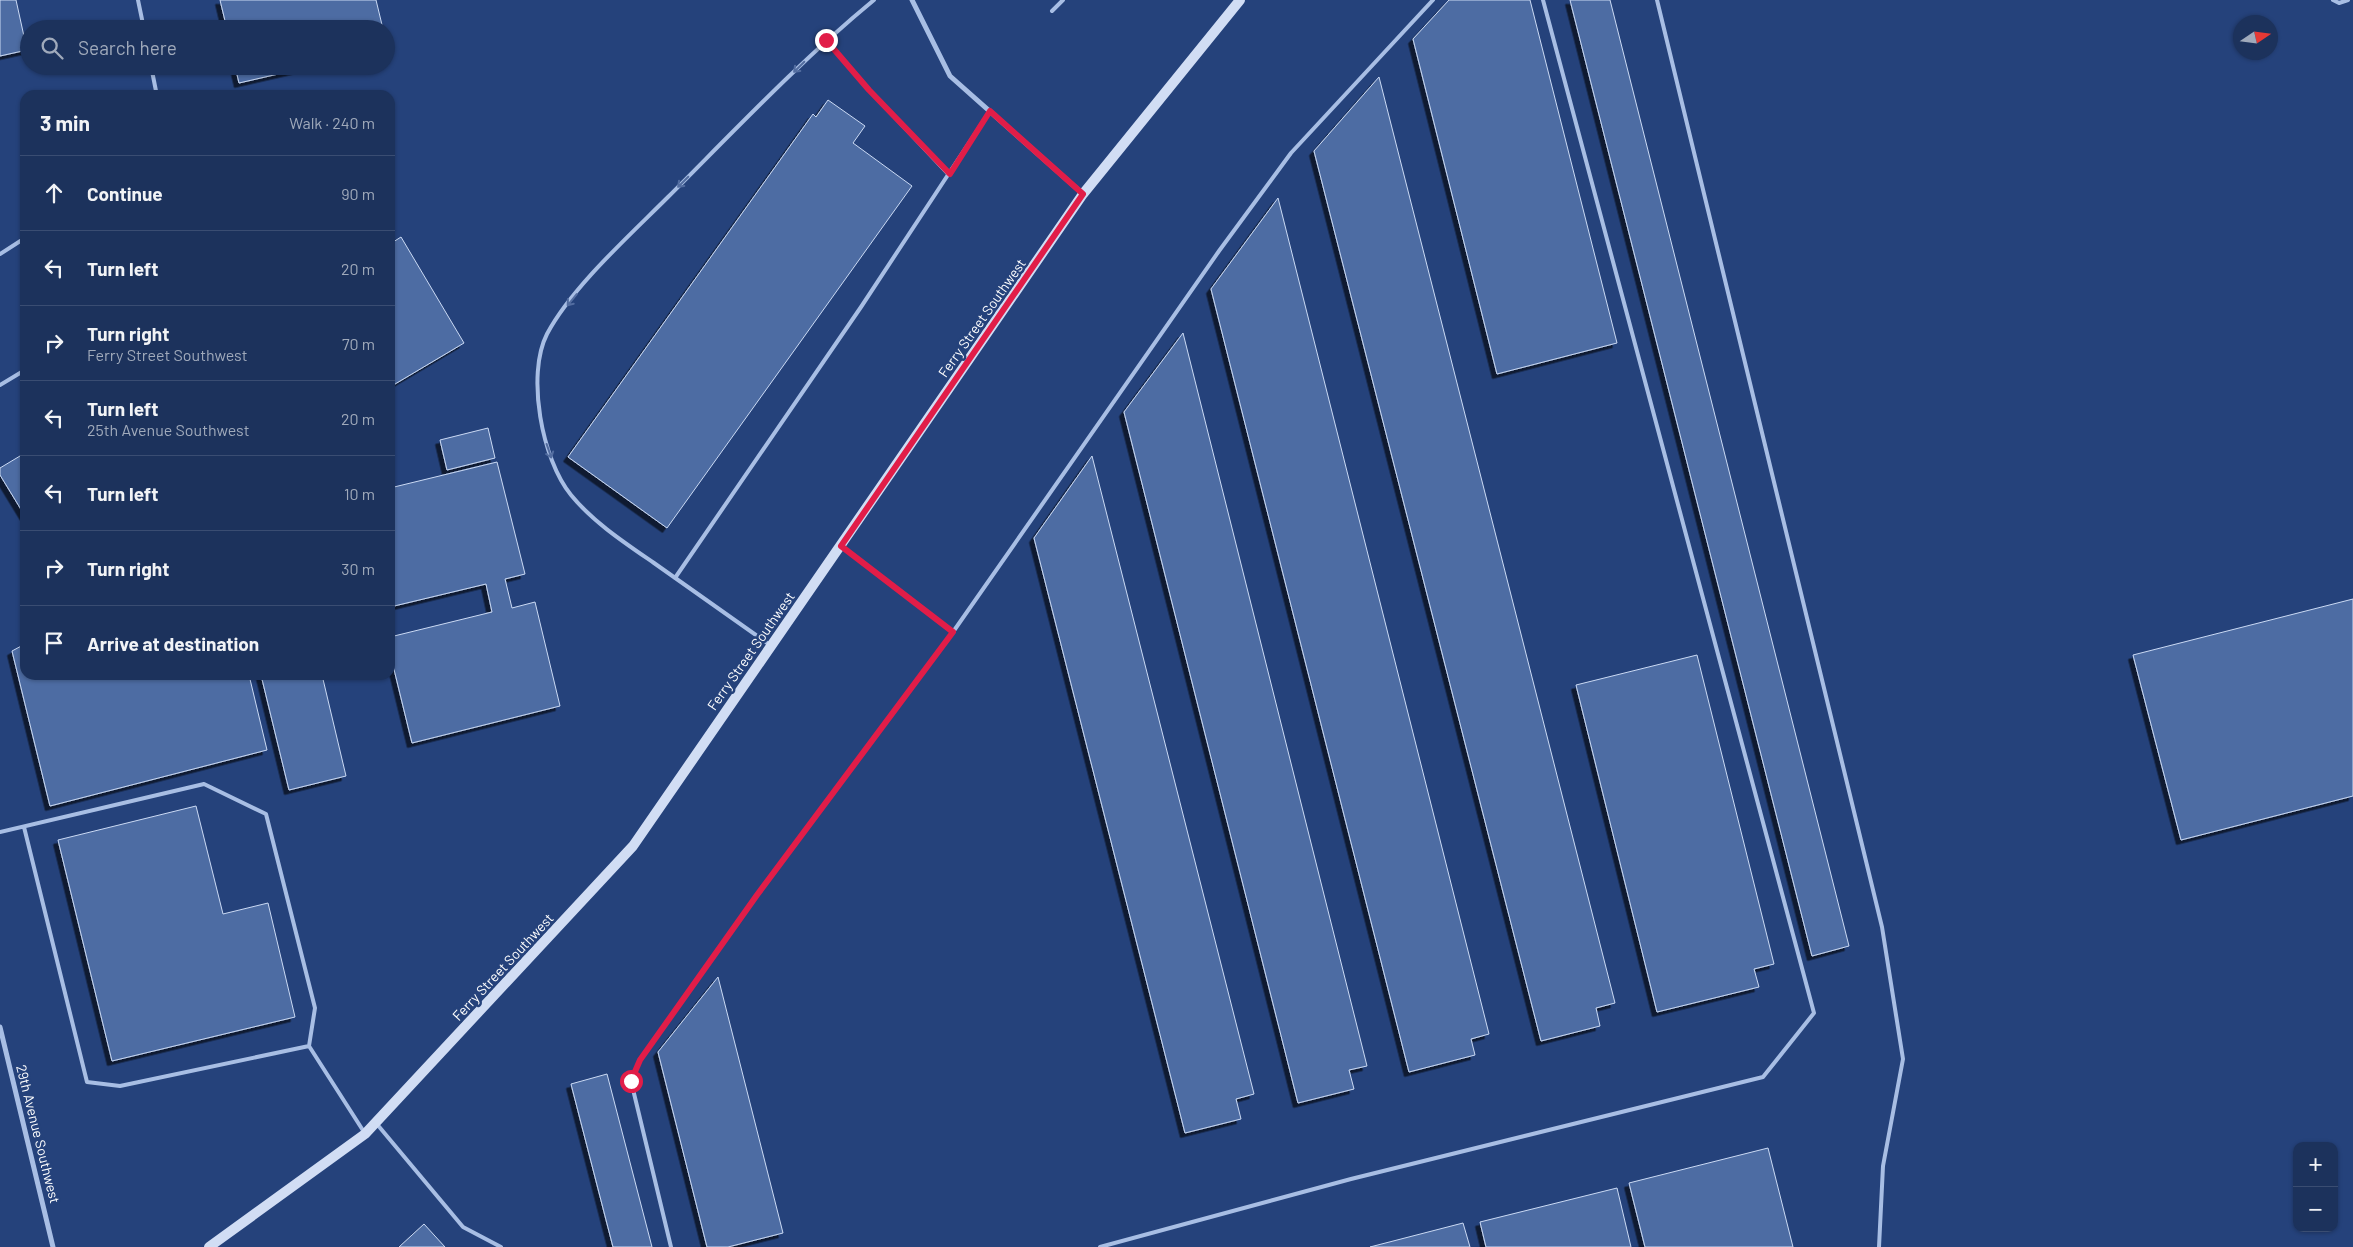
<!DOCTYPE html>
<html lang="en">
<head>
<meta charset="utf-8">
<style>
  body { margin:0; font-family:Barlow,sans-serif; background:#253a62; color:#f1f3f6 }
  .controls { position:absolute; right:15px; bottom:15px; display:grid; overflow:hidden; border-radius:10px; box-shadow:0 1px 4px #0004 }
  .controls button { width:45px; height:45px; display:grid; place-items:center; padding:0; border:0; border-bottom:1px solid #3a4d72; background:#1c325c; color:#f1f3f6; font:25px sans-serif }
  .compass { position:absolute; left:2233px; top:15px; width:45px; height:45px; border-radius:50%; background:#1c325c; box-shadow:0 1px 4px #0004; rotate:77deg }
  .stop { position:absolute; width:15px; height:15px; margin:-11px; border:4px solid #e11d48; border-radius:50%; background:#fff }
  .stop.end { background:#e11d48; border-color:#fff; box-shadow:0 1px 5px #0008 }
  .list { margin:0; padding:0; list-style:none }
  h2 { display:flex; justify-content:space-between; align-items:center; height:65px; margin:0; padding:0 20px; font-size:21px }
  h2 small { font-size:16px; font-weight:400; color:#a0aabb }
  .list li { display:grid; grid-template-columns:32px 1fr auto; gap:15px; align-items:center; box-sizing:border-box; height:75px; padding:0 20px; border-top:1px solid #3a4d72 }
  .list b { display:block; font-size:19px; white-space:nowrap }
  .list p { margin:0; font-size:16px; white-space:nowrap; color:#a0aabb }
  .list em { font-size:16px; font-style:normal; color:#a0aabb }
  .icon { flex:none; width:28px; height:28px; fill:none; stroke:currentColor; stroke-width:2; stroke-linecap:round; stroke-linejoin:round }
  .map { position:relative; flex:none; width:2353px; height:1247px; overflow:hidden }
  .search { position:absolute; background:#1c325c; box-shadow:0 1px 4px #0004; left:20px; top:20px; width:375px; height:55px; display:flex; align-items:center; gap:12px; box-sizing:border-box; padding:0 18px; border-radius:28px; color:#a0aabb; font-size:19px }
  .panel { position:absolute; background:#1c325c; box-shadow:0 1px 4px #0004; left:20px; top:90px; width:375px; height:590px; border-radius:15px }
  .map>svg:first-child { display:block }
  .building { fill:#4d6ca3; stroke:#cbdaf4; filter:url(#shadow) }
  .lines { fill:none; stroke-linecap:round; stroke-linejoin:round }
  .lane { stroke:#a8bee4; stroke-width:4 }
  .street { stroke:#a8bee4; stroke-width:5 }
  .secondary { stroke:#d1ddf4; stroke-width:10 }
  .oneway { stroke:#536da0 }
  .route { stroke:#e11d48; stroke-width:6 }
  .labels { text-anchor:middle; stroke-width:5; stroke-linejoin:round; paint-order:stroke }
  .street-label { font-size:14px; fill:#fff; stroke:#25427b }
</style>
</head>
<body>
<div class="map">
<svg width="2353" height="1247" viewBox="0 0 2353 1247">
  <defs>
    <filter id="shadow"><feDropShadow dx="-4.5" dy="4.5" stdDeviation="0" flood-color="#0009"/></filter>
  </defs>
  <rect width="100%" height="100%" fill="#25427b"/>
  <path class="building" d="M 0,0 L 16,0 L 27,50 L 0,56 Z
    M 220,0 L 376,0 L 383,29 L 227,29 Z
    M 1449,0 L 1530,0 L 1617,343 L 1497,374 L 1413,39 Z
    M 1570,0 L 1610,0 L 1849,946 L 1812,956 Z
    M 235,66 L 313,66 L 239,83 Z
    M 1379,77 L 1615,1003 L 1596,1008 L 1600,1026 L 1541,1041 L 1314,151 Z
    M 828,100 L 865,126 L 853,143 L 912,186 L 667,528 L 568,457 L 813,114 L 816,117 Z
    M 1278,198 L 1489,1034 L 1471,1039 L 1475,1055 L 1409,1072 L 1211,289 Z
    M 401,237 L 464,343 L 390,387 L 390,244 Z
    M 1183,333 L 1367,1066 L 1349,1070 L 1354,1089 L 1298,1103 L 1124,412 Z
    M 488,428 L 495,458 L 447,470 L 440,440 Z
    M 25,453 L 25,516 L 0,475 L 0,468 Z
    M 1092,456 L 1254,1094 L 1236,1099 L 1241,1119 L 1185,1133 L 1034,538 Z
    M 497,462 L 525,574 L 505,579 L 512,608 L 535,602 L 560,706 L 412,743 L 390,653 L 390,637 L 492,612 L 486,584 L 390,607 L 390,488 Z
    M 2353,599 L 2353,796 L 2181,840 L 2133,655 Z
    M 25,644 L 25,675 L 249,675 L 267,750 L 50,806 L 12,651 Z
    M 1697,655 L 1774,964 L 1754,969 L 1759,987 L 1657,1012 L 1576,685 Z
    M 261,675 L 322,675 L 346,776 L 289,790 Z
    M 196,806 L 223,914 L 268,903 L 295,1017 L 112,1061 L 58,840 Z
    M 718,977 L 783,1233 L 728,1247 L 707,1247 L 658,1052 Z
    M 607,1074 L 652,1247 L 613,1247 L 571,1084 Z
    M 1768,1148 L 1793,1247 L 1645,1247 L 1629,1183 Z
    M 1617,1188 L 1631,1247 L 1486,1247 L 1480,1222 Z
    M 1463,1223 L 1470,1247 L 1370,1247 Z
    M 424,1224 L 445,1247 L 399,1247 Z"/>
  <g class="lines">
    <path class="lane" d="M 138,0 L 144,29
      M 1657,0 L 1882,927 L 1903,1059 L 1883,1166 L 1879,1247
      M 2333,0 L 2339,3 L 2348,0
      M 1052,11 L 1063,0
      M 826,40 L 869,90 L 949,175
      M 151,66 L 156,91 L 155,95
      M 0,254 L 25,238
      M 0,385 L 25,370
      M 675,578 L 861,307 L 990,111
      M 953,632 L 1219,251 L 1291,153 L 1433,0
      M 770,645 C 731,617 692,590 654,563 C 625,543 593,522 571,495 C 542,460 526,375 547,334 C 572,287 630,235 668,197 C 735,130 801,60 874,0
      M 24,827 L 87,1082 L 120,1086 L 309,1046
      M 0,832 L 204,784 L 266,814 L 315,1008 L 309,1046 L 364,1132
      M 376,1123 L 463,1227 L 501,1247
      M 671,1247 L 631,1081 L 640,1060 L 757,895 L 953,632 L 841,546
      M 1100,1247 L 1351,1179 L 1763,1077 L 1814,1013 L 1543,0"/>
    <path class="street" d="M 912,0 L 950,76 L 1083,194
      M 0,1027 L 53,1247"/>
    <path class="secondary" d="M 209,1247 L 365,1134 L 633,846 L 1083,194 L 1240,0"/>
  </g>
  <defs><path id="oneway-shaft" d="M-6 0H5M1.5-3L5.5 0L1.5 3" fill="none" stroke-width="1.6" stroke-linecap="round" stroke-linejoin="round" transform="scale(1.25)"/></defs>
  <g class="oneway">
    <use href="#oneway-shaft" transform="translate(799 67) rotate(135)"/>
    <use href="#oneway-shaft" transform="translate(683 182) rotate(135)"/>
    <use href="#oneway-shaft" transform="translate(572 300) rotate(129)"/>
    <use href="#oneway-shaft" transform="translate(549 451) rotate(71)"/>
  </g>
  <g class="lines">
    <path class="route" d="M 631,1081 L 640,1060 L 757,895 L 953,632 L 841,546 L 1083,194 L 990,111 L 950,174 L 869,90 L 826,40"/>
  </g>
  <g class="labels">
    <g class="street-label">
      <text transform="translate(982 318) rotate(-55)" y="5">Ferry Street Southwest</text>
      <text transform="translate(751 651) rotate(-55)" y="5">Ferry Street Southwest</text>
      <text transform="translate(503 967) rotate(-47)" y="5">Ferry Street Southwest</text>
      <text transform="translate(38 1134) rotate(76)" y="5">29th Avenue Southwest</text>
    </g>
  </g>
</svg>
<div class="controls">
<button>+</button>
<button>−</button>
</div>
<svg class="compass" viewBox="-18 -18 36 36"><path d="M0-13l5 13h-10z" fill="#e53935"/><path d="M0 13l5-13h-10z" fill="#a0aabb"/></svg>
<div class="stop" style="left:631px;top:1081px"></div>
<div class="stop end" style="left:826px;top:40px"></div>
<div class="search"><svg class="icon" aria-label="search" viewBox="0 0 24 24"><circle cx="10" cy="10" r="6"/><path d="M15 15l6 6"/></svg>Search here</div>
<section class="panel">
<h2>3 min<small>Walk · 240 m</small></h2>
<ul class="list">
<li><svg class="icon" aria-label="ahead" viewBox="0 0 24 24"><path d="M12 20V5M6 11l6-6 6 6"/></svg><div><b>Continue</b></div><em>90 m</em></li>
<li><svg class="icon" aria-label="left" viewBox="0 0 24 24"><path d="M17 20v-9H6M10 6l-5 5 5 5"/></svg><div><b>Turn left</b></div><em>20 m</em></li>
<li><svg class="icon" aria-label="right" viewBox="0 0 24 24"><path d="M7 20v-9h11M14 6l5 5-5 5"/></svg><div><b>Turn right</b><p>Ferry Street Southwest</p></div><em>70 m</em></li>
<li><svg class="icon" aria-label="left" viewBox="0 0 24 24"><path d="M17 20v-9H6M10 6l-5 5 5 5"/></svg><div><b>Turn left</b><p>25th Avenue Southwest</p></div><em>20 m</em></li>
<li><svg class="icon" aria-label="left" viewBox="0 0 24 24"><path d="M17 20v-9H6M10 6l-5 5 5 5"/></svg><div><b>Turn left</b></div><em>10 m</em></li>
<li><svg class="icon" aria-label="right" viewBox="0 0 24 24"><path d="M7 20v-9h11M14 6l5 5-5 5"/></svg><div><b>Turn right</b></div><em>30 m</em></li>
<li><svg class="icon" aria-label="arrive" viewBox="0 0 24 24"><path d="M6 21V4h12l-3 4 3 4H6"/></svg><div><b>Arrive at destination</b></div></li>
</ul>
</section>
</div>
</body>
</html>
